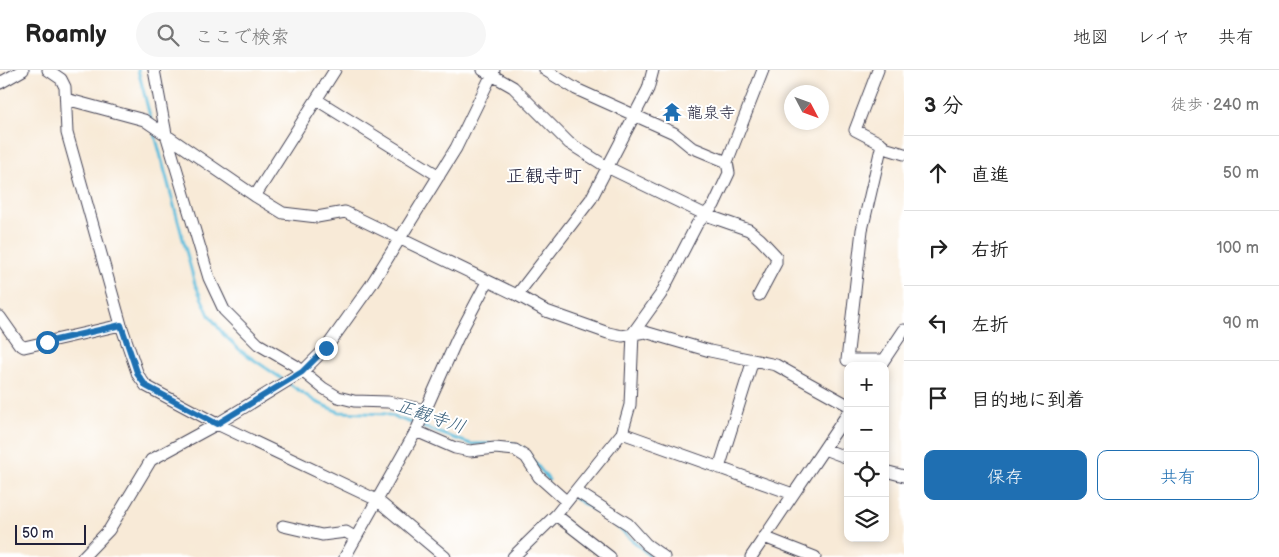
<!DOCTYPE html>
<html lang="ja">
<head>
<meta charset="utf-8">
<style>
  body { margin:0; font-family:"Balsamiq Sans","Klee One",sans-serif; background:#f6f6f6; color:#222 }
  .controls { position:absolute; right:15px; bottom:15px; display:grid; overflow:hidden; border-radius:10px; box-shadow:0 2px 8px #0003 }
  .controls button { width:45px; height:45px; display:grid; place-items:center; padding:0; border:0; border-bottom:1px solid #e0e0e0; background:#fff; color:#222; font:25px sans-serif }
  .compass { position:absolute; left:784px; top:15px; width:45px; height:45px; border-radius:50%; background:#fff; box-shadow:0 2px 8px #0003; rotate:131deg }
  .scale { position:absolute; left:15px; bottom:12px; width:71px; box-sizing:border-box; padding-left:5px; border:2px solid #22223b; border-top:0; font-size:14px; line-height:18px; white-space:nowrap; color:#22223b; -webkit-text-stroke:4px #fff; paint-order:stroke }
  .stop { position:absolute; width:15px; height:15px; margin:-11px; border:4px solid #1f6fb2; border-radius:50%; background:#fff }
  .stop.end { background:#1f6fb2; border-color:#fff; box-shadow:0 1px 5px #0008 }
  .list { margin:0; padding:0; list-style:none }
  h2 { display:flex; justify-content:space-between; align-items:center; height:65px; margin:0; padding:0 20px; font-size:21px }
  h2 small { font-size:16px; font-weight:400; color:#767676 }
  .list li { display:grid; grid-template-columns:32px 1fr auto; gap:15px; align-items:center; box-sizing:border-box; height:75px; padding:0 20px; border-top:1px solid #e0e0e0 }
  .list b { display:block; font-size:19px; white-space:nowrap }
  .list em { font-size:16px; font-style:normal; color:#767676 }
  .actions { display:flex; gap:10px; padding:15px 20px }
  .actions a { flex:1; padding:11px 0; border:1px solid #1f6fb2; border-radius:10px; text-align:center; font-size:18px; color:#1f6fb2 }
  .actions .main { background:#1f6fb2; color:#fff }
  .icon { flex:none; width:28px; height:28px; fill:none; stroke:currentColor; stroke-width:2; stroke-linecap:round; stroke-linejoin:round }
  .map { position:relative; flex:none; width:904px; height:487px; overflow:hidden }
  header { display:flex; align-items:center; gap:30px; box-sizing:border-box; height:70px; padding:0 25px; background:#fff; border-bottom:1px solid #e0e0e0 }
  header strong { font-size:24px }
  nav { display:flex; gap:28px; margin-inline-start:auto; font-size:18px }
  .search { width:350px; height:45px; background:#f6f6f6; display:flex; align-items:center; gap:12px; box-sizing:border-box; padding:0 18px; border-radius:28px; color:#767676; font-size:19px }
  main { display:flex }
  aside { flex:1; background:#fff }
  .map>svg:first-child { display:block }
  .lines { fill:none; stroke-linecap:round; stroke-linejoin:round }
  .stream { stroke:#5ebddc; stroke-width:3 }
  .minor-casing { stroke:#424052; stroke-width:13 }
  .minor { stroke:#fff; stroke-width:11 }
  .route { stroke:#1f6fb2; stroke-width:6 }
  .labels { text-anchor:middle; stroke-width:4; stroke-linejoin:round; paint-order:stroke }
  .poi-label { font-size:16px; fill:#22223b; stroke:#fff; text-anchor:start }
  .water-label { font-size:18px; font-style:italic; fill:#3a607b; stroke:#fff }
  .quarter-label { font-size:19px; fill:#22223b; stroke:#fff }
</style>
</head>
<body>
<header>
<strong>Roamly</strong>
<div class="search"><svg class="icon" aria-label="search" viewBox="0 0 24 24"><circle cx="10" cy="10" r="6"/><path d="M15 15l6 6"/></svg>ここで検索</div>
<nav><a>地図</a><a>レイヤ</a><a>共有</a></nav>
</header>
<main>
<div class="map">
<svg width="904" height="487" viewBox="0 0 904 487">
  <rect width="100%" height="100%" fill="#fff"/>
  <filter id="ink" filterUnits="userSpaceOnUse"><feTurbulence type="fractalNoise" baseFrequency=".02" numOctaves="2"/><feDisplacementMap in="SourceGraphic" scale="10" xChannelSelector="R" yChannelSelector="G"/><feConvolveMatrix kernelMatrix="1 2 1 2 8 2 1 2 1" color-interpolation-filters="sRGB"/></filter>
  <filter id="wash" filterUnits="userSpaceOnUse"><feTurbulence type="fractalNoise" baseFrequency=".0096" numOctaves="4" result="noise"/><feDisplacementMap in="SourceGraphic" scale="20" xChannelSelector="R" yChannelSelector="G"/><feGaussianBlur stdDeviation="1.12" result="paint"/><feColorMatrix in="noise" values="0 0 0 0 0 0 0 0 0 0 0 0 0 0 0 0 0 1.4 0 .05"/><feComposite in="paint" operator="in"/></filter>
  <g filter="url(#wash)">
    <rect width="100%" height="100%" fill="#f8ead7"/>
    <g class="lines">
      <path class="stream" d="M 138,0 L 151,50
        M 154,61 L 195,214 L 209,245 L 224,265 L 241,281 L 316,332 L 339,342 L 386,344 L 471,374 L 511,373 L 524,379 L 549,410
        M 574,428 L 606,447 L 651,487"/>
    </g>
  </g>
  <g filter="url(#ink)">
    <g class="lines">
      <g class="minor-casing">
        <path id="minor" d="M 48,0 L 61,9 L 65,17 L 67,63 L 121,255 L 138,305 L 146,316 L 217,354 L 377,430 L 445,487
          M 154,0 L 166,64 L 209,208 L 224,240 L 258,274 L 296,296 L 323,318 L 338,327 L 354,331 L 388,332 L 425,340
          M 483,0 L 513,17 L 569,73 L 607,97 L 706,145 L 749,160 L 760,169 L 776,186 L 776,193 L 759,225
          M 545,0 L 576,19 L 674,63 L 691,77 L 727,92
          M 878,0 L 855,60 L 882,74 L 862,160 L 847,290 L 884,290
          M 0,13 L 23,0
          M 66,29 L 144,50 L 255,126 L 283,143 L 317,147 L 345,142 L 517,225 L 546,241 L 608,263 L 622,266 L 645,262 L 710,281 L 776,295 L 848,335
          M 317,30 L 439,106
          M 881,77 L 904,84
          M 255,126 L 335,0
          M 517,225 L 591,129 L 648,19 L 653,0
          M 0,247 L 19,274 L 24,277 L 121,255
          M 880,296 L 904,260
          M 416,361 L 455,378 L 470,381 L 495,378 L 515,380 L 526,387 L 539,407 L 566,431
          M 622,363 L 793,424
          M 824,379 L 848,388
          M 719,398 L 753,290
          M 885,401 L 904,406
          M 576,421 L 628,454 L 646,474 L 664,487
          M 556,445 L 610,487
          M 283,456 L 322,465 L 346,462 L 356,468
          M 764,467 L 815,487
          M 83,487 L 109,460 L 151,390 L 217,354 L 302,302 L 326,278 L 371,215 L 456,78 L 494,0
          M 345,487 L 416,361 L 457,269 L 487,212
          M 513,487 L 556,445 L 622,363 L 630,335 L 633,263 L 661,224 L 697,154 L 714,135 L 729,103 L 727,92 L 763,0
          M 751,487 L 848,343"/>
      </g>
      <use href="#minor" class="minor"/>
    </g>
  </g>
  <g class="lines" filter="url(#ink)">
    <path class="route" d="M 47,272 L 121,255 L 138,305 L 146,316 L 217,354 L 302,302 L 326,278"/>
  </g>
  <defs>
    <g id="temple-bare" transform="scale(1.5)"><path d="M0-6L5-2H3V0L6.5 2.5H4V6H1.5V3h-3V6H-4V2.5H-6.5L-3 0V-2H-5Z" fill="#1f6fb2" stroke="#fff" stroke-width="2.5" paint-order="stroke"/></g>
  </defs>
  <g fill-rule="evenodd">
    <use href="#temple-bare" x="672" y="42"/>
  </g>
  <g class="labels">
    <g class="poi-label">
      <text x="687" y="48">龍泉寺</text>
    </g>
    <g class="water-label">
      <text transform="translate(431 346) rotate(19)" y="6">正観寺川</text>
    </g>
    <g class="quarter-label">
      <text x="544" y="112">正観寺町</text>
    </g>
  </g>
</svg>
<div class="controls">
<button>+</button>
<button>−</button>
<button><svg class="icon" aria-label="locate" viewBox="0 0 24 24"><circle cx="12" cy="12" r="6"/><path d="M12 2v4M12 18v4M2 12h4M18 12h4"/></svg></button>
<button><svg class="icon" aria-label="layers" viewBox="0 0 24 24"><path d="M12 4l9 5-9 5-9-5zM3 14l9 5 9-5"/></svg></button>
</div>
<svg class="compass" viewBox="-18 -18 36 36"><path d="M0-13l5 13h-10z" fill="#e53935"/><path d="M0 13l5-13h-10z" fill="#767676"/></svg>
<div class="scale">50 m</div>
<div class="stop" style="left:47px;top:272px"></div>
<div class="stop end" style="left:326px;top:278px"></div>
</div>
<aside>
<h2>3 分<small>徒歩 · 240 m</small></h2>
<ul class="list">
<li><svg class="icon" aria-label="ahead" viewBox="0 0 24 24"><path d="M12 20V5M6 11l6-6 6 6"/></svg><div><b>直進</b></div><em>50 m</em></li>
<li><svg class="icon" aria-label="right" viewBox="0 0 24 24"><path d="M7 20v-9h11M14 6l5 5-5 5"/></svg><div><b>右折</b></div><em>100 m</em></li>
<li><svg class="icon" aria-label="left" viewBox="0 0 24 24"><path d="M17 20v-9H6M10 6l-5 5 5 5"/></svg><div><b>左折</b></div><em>90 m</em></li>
<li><svg class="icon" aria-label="arrive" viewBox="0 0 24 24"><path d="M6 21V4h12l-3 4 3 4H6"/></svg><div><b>目的地に到着</b></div></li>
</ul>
<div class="actions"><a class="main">保存</a><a>共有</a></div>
</aside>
</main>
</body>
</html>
